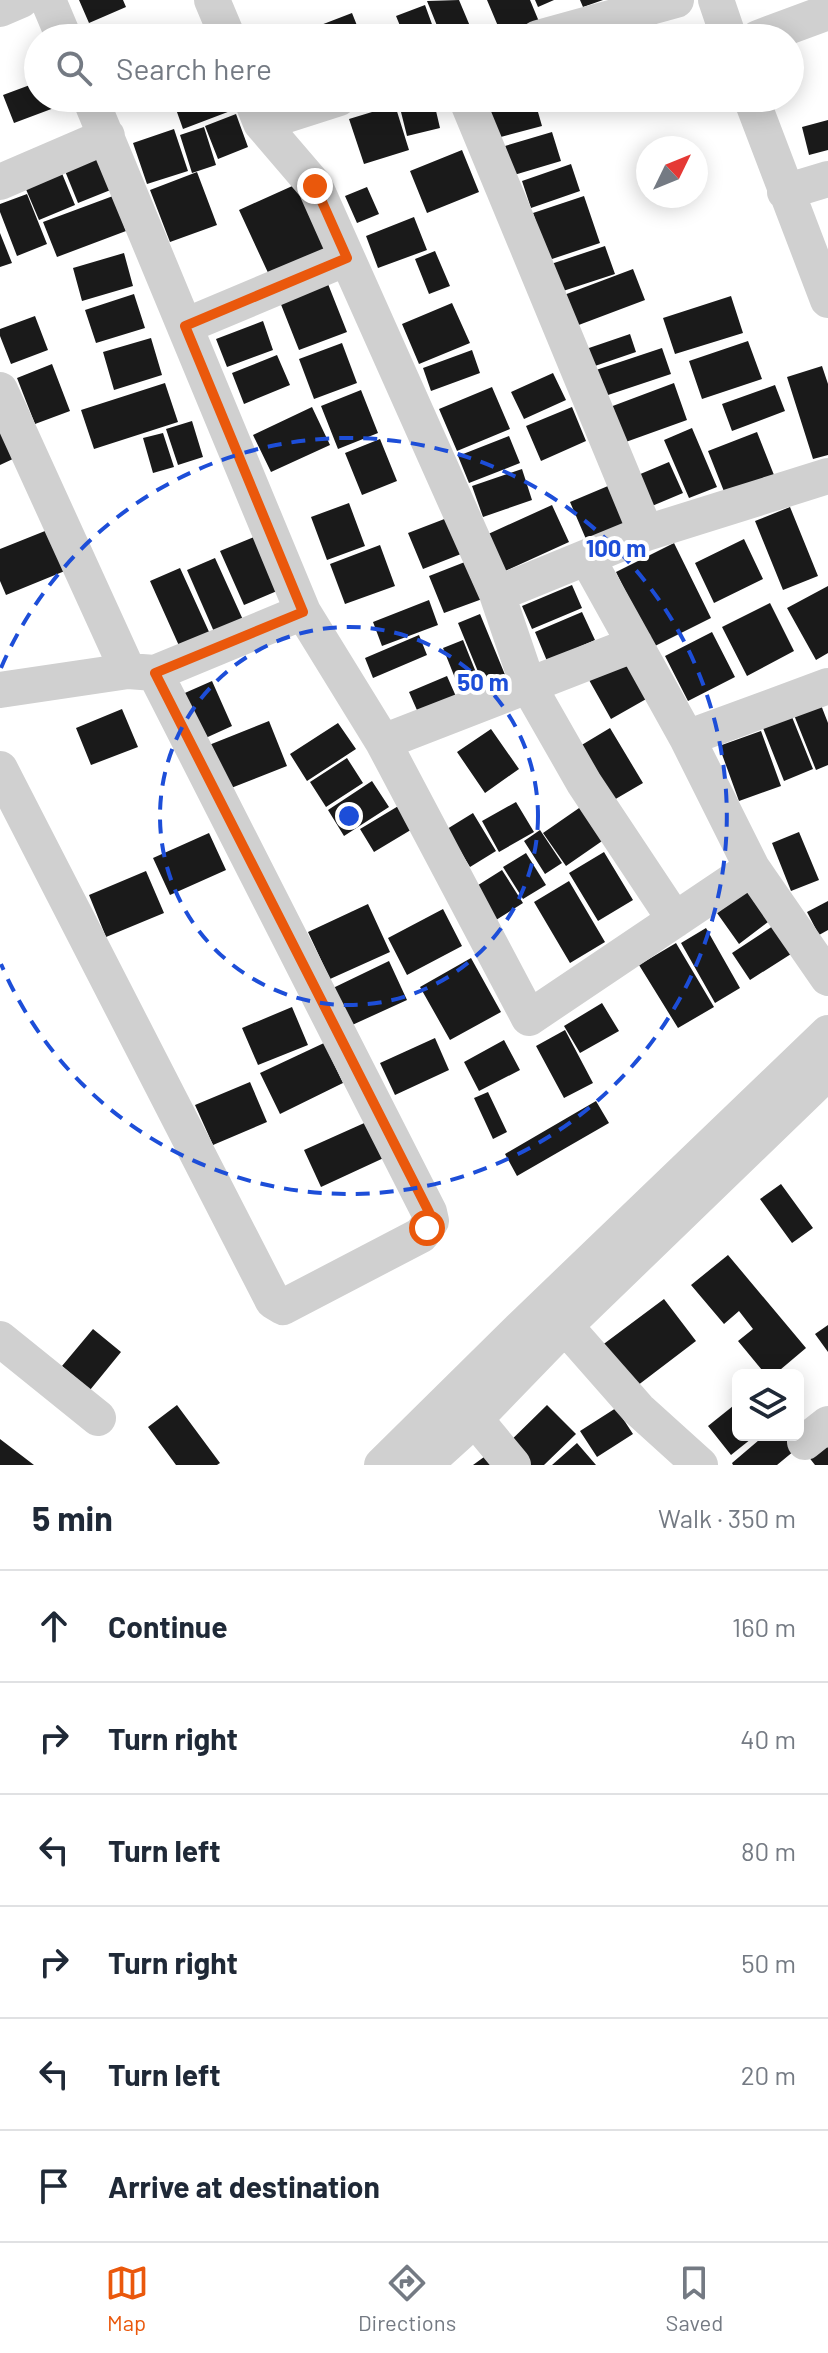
<!DOCTYPE html>
<html lang="en">
<head>
<meta charset="utf-8">
<style>
  body { margin:0; font-family:Barlow,sans-serif; background:#f2f2f3; color:#1f2937 }
  .controls { position:absolute; right:24px; bottom:24px; display:grid; overflow:hidden; border-radius:12px; box-shadow:0 4px 20px #0003 }
  .controls button { width:72px; height:72px; display:grid; place-items:center; padding:0; border:0; border-bottom:2px solid #e0e1e3; background:#fff; color:#1f2937; font:40px sans-serif }
  .compass { position:absolute; left:636px; top:136px; width:72px; height:72px; border-radius:50%; background:#fff; box-shadow:0 4px 20px #0003; rotate:47deg }
  .stop { position:absolute; width:24px; height:24px; margin:-18px; border:6px solid #ea580c; border-radius:50%; background:#fff }
  .stop.end { background:#ea580c; border-color:#fff; box-shadow:0 2px 8px #0008 }
  .list { margin:0; padding:0; list-style:none }
  h2 { display:flex; justify-content:space-between; align-items:center; height:104px; margin:0; padding:0 32px; font-size:34px }
  h2 small { font-size:26px; font-weight:400; color:#747a83 }
  .list li { display:grid; grid-template-columns:52px 1fr auto; gap:24px; align-items:center; box-sizing:border-box; height:112px; padding:0 32px; border-top:2px solid #e0e1e3 }
  .list b { display:block; font-size:30px; white-space:nowrap }
  .list em { font-size:26px; font-style:normal; color:#747a83 }
  .icon { flex:none; width:44px; height:44px; fill:none; stroke:currentColor; stroke-width:2; stroke-linecap:round; stroke-linejoin:round }
  .map { position:relative; flex:none; width:828px; height:1465px; overflow:hidden }
  .search { position:absolute; background:#fff; box-shadow:0 4px 20px #0003; left:24px; right:24px; top:24px; height:88px; display:flex; align-items:center; gap:20px; box-sizing:border-box; padding:0 28px; border-radius:44px; color:#747a83; font-size:30px }
  .sheet { height:776px; background:#fff }
  nav { display:flex; justify-content:space-around; align-items:center; box-sizing:border-box; height:112px; border-top:2px solid #e0e1e3; background:#fff; font-size:22px; color:#747a83 }
  nav a { display:grid; justify-items:center; gap:4px }
  nav .on { color:#ea580c }
  .map>svg:first-child { display:block }
  .building { fill:#1a1a1a }
  .lines { fill:none; stroke-linecap:round; stroke-linejoin:round }
  .minor { stroke:#d0d0d0; stroke-width:36 }
  .route { stroke:#ea580c; stroke-width:10 }
  .ring { fill:none; stroke:#1d4ed8; stroke-width:4; stroke-dasharray:14 10 }
  .centre { fill:#1d4ed8; stroke:#fff; stroke-width:4 }
  .ring-label { font-size:24px; text-anchor:middle; font-weight:bold; fill:#1d4ed8; stroke:#fff; stroke-width:8; stroke-linejoin:round; paint-order:stroke }
</style>
</head>
<body>
<div class="map">
<svg width="828" height="1465" viewBox="0 0 828 1465">
  <rect width="100%" height="100%" fill="#fff"/>
  <path class="building" d="M 79,0 L 123,0 L 126,7 L 89,23 Z
    M 459,0 L 475,38 L 442,38 L 427,1 Z
    M 487,0 L 530,0 L 540,24 L 503,38 Z
    M 535,0 L 554,0 L 538,7 Z
    M 580,0 L 603,0 L 583,7 Z
    M 425,5 L 437,38 L 405,38 L 396,16 Z
    M 352,13 L 362,38 L 317,38 L 313,28 Z
    M 38,82 L 38,98 L 50,98 L 54,108 L 14,123 L 3,95 Z
    M 172,98 L 229,98 L 233,110 L 183,129 Z
    M 404,98 L 433,98 L 440,128 L 407,136 L 398,100 Z
    M 524,98 L 534,98 L 542,126 L 497,138 L 488,108 Z
    M 395,105 L 409,150 L 364,164 L 349,119 Z
    M 236,114 L 248,147 L 218,159 L 205,126 Z
    M 828,120 L 828,150 L 809,155 L 802,127 Z
    M 204,127 L 216,165 L 192,173 L 180,135 Z
    M 174,129 L 188,171 L 147,184 L 133,143 Z
    M 552,132 L 561,161 L 514,175 L 505,146 Z
    M 462,150 L 479,192 L 427,213 L 410,171 Z
    M 100,157 L 113,189 L 78,203 L 65,171 Z
    M 571,164 L 580,191 L 531,208 L 522,181 Z
    M 61,171 L 75,205 L 39,220 L 25,187 Z
    M 197,172 L 217,225 L 170,242 L 150,190 Z
    M 299,183 L 330,250 L 270,277 L 239,210 Z
    M 367,187 L 379,214 L 357,223 L 345,196 Z
    M 27,194 L 47,244 L 17,256 L 0,212 L 0,204 Z
    M 113,196 L 126,231 L 57,257 L 43,222 Z
    M 584,196 L 600,243 L 549,260 L 533,213 Z
    M 414,217 L 427,250 L 378,268 L 366,236 Z
    M 0,233 L 12,263 L 0,267 Z
    M 605,246 L 615,274 L 560,292 L 551,264 Z
    M 435,251 L 450,286 L 429,294 L 415,259 Z
    M 124,253 L 133,286 L 82,301 L 73,268 Z
    M 633,269 L 645,300 L 576,326 L 564,295 Z
    M 328,284 L 347,332 L 299,350 L 280,302 Z
    M 134,294 L 145,328 L 96,343 L 85,310 Z
    M 731,296 L 743,333 L 675,354 L 663,318 Z
    M 452,303 L 470,343 L 419,364 L 402,324 Z
    M 35,316 L 48,350 L 11,364 L 0,336 L 0,329 Z
    M 263,321 L 273,350 L 227,367 L 216,339 Z
    M 630,334 L 636,352 L 592,367 L 586,349 Z
    M 151,338 L 162,375 L 114,390 L 103,352 Z
    M 748,341 L 762,379 L 702,399 L 689,361 Z
    M 342,343 L 357,383 L 314,399 L 299,359 Z
    M 662,348 L 671,374 L 602,397 L 593,371 Z
    M 472,350 L 480,373 L 431,391 L 423,368 Z
    M 277,355 L 290,385 L 244,404 L 232,373 Z
    M 52,364 L 70,411 L 35,424 L 17,378 Z
    M 822,366 L 828,384 L 828,455 L 813,459 L 787,377 Z
    M 553,373 L 566,400 L 524,419 L 511,392 Z
    M 165,383 L 178,422 L 94,449 L 81,410 Z
    M 674,383 L 687,420 L 623,443 L 610,407 Z
    M 775,385 L 785,411 L 732,431 L 722,404 Z
    M 492,387 L 510,429 L 457,451 L 439,409 Z
    M 361,390 L 378,433 L 338,449 L 321,406 Z
    M 312,407 L 330,445 L 271,472 L 253,435 Z
    M 572,407 L 586,441 L 541,461 L 526,426 Z
    M 192,421 L 203,457 L 178,465 L 166,429 Z
    M 0,425 L 15,458 L 0,465 Z
    M 692,428 L 717,487 L 689,498 L 664,440 Z
    M 757,432 L 774,475 L 725,494 L 708,451 Z
    M 163,433 L 174,467 L 153,473 L 143,438 Z
    M 509,436 L 520,463 L 469,483 L 458,456 Z
    M 380,439 L 397,481 L 362,495 L 345,453 Z
    M 669,462 L 683,493 L 652,506 L 638,475 Z
    M 522,469 L 532,500 L 483,517 L 472,486 Z
    M 608,486 L 627,529 L 589,546 L 570,502 Z
    M 349,503 L 365,546 L 327,560 L 311,517 Z
    M 552,505 L 569,542 L 503,572 L 486,535 Z
    M 790,507 L 818,576 L 783,590 L 755,521 Z
    M 447,518 L 461,554 L 423,569 L 408,533 Z
    M 60,525 L 77,566 L 6,595 L 0,581 L 0,549 Z
    M 254,537 L 277,591 L 244,605 L 220,551 Z
    M 744,539 L 763,579 L 714,603 L 695,563 Z
    M 674,543 L 711,618 L 653,647 L 616,572 Z
    M 380,545 L 395,586 L 345,604 L 330,564 Z
    M 215,558 L 244,622 L 215,634 L 187,570 Z
    M 470,560 L 485,598 L 444,613 L 429,576 Z
    M 180,568 L 210,634 L 180,648 L 150,581 Z
    M 572,585 L 582,608 L 532,629 L 522,606 Z
    M 828,586 L 828,653 L 816,660 L 787,608 Z
    M 429,600 L 438,625 L 382,646 L 373,622 Z
    M 770,603 L 794,651 L 747,676 L 722,627 Z
    M 582,612 L 595,640 L 547,661 L 535,632 Z
    M 480,614 L 508,682 L 486,691 L 458,623 Z
    M 712,632 L 735,677 L 688,701 L 665,656 Z
    M 419,635 L 427,655 L 373,678 L 365,658 Z
    M 463,640 L 481,685 L 461,693 L 443,648 Z
    M 633,655 L 655,694 L 611,719 L 589,680 Z
    M 447,676 L 458,701 L 420,717 L 409,692 Z
    M 212,681 L 232,726 L 199,741 L 178,696 Z
    M 821,705 L 828,723 L 828,765 L 816,770 L 794,715 Z
    M 122,709 L 138,747 L 91,765 L 76,728 Z
    M 792,717 L 813,769 L 784,781 L 763,728 Z
    M 269,721 L 287,766 L 226,790 L 209,745 Z
    M 338,723 L 356,749 L 307,781 L 290,754 Z
    M 610,728 L 643,783 L 607,804 L 575,749 Z
    M 491,729 L 519,769 L 485,793 L 457,752 Z
    M 761,731 L 781,786 L 739,801 L 719,746 Z
    M 347,758 L 363,783 L 326,807 L 310,782 Z
    M 372,781 L 389,807 L 344,836 L 328,810 Z
    M 405,802 L 419,825 L 374,852 L 360,829 Z
    M 516,802 L 534,832 L 499,852 L 482,821 Z
    M 582,806 L 605,839 L 566,866 L 543,833 Z
    M 473,813 L 496,851 L 470,867 L 447,829 Z
    M 540,830 L 562,863 L 545,874 L 524,841 Z
    M 799,832 L 819,880 L 791,891 L 772,843 Z
    M 209,833 L 226,870 L 170,895 L 153,858 Z
    M 604,852 L 633,900 L 598,921 L 569,873 Z
    M 526,853 L 546,885 L 523,899 L 503,867 Z
    M 502,870 L 523,903 L 496,920 L 475,887 Z
    M 146,871 L 164,913 L 106,937 L 89,895 Z
    M 569,881 L 605,942 L 570,963 L 534,902 Z
    M 749,888 L 772,919 L 739,944 L 717,913 Z
    M 828,901 L 828,930 L 819,935 L 807,912 Z
    M 368,904 L 390,952 L 330,979 L 308,932 Z
    M 443,909 L 462,946 L 407,975 L 388,938 Z
    M 773,926 L 791,954 L 750,980 L 732,953 Z
    M 706,928 L 740,988 L 715,1003 L 681,943 Z
    M 676,943 L 714,1007 L 678,1028 L 639,965 Z
    M 471,958 L 501,1012 L 450,1040 L 420,987 Z
    M 389,961 L 407,1000 L 350,1026 L 333,988 Z
    M 602,1003 L 619,1031 L 580,1053 L 564,1026 Z
    M 292,1007 L 308,1045 L 258,1065 L 242,1028 Z
    M 565,1030 L 593,1083 L 564,1098 L 536,1046 Z
    M 435,1038 L 449,1070 L 395,1095 L 380,1063 Z
    M 504,1040 L 520,1070 L 479,1091 L 464,1062 Z
    M 324,1043 L 343,1083 L 280,1114 L 260,1073 Z
    M 250,1082 L 267,1122 L 213,1145 L 195,1105 Z
    M 488,1092 L 507,1132 L 493,1139 L 474,1098 Z
    M 596,1101 L 609,1123 L 517,1176 L 505,1154 Z
    M 371,1120 L 388,1156 L 321,1187 L 304,1150 Z
    M 781,1184 L 813,1228 L 792,1243 L 760,1199 Z
    M 728,1255 L 806,1348 L 774,1375 L 766,1375 L 738,1341 L 753,1329 L 739,1311 L 724,1324 L 691,1285 Z
    M 664,1299 L 696,1341 L 629,1392 L 597,1349 Z
    M 828,1325 L 828,1352 L 815,1334 Z
    M 93,1329 L 121,1352 L 90,1390 L 62,1366 Z
    M 738,1402 L 738,1435 L 756,1435 L 731,1455 L 708,1426 Z
    M 177,1405 L 220,1463 L 217,1465 L 176,1465 L 148,1427 Z
    M 547,1405 L 576,1434 L 544,1465 L 515,1465 L 501,1450 Z
    M 616,1408 L 633,1434 L 597,1457 L 580,1431 Z
    M 765,1435 L 791,1435 L 800,1446 L 777,1465 L 733,1465 L 732,1463 Z
    M 0,1439 L 34,1465 L 0,1465 Z
    M 821,1439 L 828,1448 L 828,1465 L 815,1465 L 804,1451 Z
    M 577,1443 L 596,1465 L 552,1465 Z
    M 484,1457 L 491,1465 L 473,1465 Z"/>
  <g class="lines">
    <path class="minor" d="M 48,0 L 64,38
      M 212,0 L 228,38
      M 716,0 L 729,38
      M 0,9 L 21,0
      M 538,38 L 676,0
      M 758,38 L 828,12
      M 90,98 L 303,612 L 383,742
      M 251,98 L 261,123 L 315,186 L 497,594 L 646,533 L 828,476
      M 466,98 L 646,533
      M 751,98 L 828,300
      M 261,123 L 339,98
      M 0,182 L 107,136
      M 785,192 L 828,179
      M 185,326 L 347,258
      M 0,390 L 128,671
      M 587,558 L 687,738 L 752,868 L 828,978
      M 497,594 L 528,685 L 584,783 L 675,920
      M 635,644 L 383,742 L 529,1018 L 752,868
      M 155,673 L 303,612
      M 0,690 L 128,671 L 155,673 L 429,1212 L 431,1221 L 421,1235 L 283,1307 L 273,1301 L 0,769
      M 687,738 L 828,686
      M 565,1326 L 638,1409 L 700,1465
      M 0,1339 L 98,1418
      M 475,1419 L 513,1465
      M 805,1442 L 828,1424
      M 382,1465 L 523,1326 L 828,1033
      M 424,1465 L 475,1419 L 565,1326 L 828,1072"/>
  </g>
  <g class="lines">
    <path class="route" d="M 315,186 L 347,258 L 185,326 L 303,612 L 155,673 L 429,1212 L 431,1221 L 427,1228"/>
  </g>
  <g class="ring">
    <circle cx="349" cy="816" r="189"/>
    <path d="M1 668A378 378 0 1 1 1 964"/>
  </g>
  <circle cx="349" cy="816" r="12" class="centre"/>
  <g class="ring-label">
    <text x="616" y="557">100 m</text>
    <text x="483" y="691">50 m</text>
  </g>
</svg>
<div class="controls">
<button><svg class="icon" aria-label="layers" viewBox="0 0 24 24"><path d="M12 4l9 5-9 5-9-5zM3 14l9 5 9-5"/></svg></button>
</div>
<svg class="compass" viewBox="-18 -18 36 36"><path d="M0-13l5 13h-10z" fill="#e53935"/><path d="M0 13l5-13h-10z" fill="#747a83"/></svg>
<div class="stop" style="left:427px;top:1228px"></div>
<div class="stop end" style="left:315px;top:186px"></div>
<div class="search"><svg class="icon" aria-label="search" viewBox="0 0 24 24"><circle cx="10" cy="10" r="6"/><path d="M15 15l6 6"/></svg>Search here</div>
</div>
<section class="sheet">
<h2>5 min<small>Walk · 350 m</small></h2>
<ul class="list">
<li><svg class="icon" aria-label="ahead" viewBox="0 0 24 24"><path d="M12 20V5M6 11l6-6 6 6"/></svg><div><b>Continue</b></div><em>160 m</em></li>
<li><svg class="icon" aria-label="right" viewBox="0 0 24 24"><path d="M7 20v-9h11M14 6l5 5-5 5"/></svg><div><b>Turn right</b></div><em>40 m</em></li>
<li><svg class="icon" aria-label="left" viewBox="0 0 24 24"><path d="M17 20v-9H6M10 6l-5 5 5 5"/></svg><div><b>Turn left</b></div><em>80 m</em></li>
<li><svg class="icon" aria-label="right" viewBox="0 0 24 24"><path d="M7 20v-9h11M14 6l5 5-5 5"/></svg><div><b>Turn right</b></div><em>50 m</em></li>
<li><svg class="icon" aria-label="left" viewBox="0 0 24 24"><path d="M17 20v-9H6M10 6l-5 5 5 5"/></svg><div><b>Turn left</b></div><em>20 m</em></li>
<li><svg class="icon" aria-label="arrive" viewBox="0 0 24 24"><path d="M6 21V4h12l-3 4 3 4H6"/></svg><div><b>Arrive at destination</b></div></li>
</ul>
</section>
<nav>
<a class="on"><svg class="icon" aria-label="map" viewBox="0 0 24 24"><path d="M3 6l6-2 6 2 6-2v14l-6 2-6-2-6 2zM9 4v14M15 6v14"/></svg>Map</a>
<a><svg class="icon" aria-label="directions" viewBox="0 0 24 24"><path d="M12 3l9 9-9 9-9-9zM9 14v-3h6M13 9l2 2-2 2"/></svg>Directions</a>
<a><svg class="icon" aria-label="saved" viewBox="0 0 24 24"><path d="M7 4h10v16l-5-4-5 4z"/></svg>Saved</a>
</nav>
</body>
</html>
